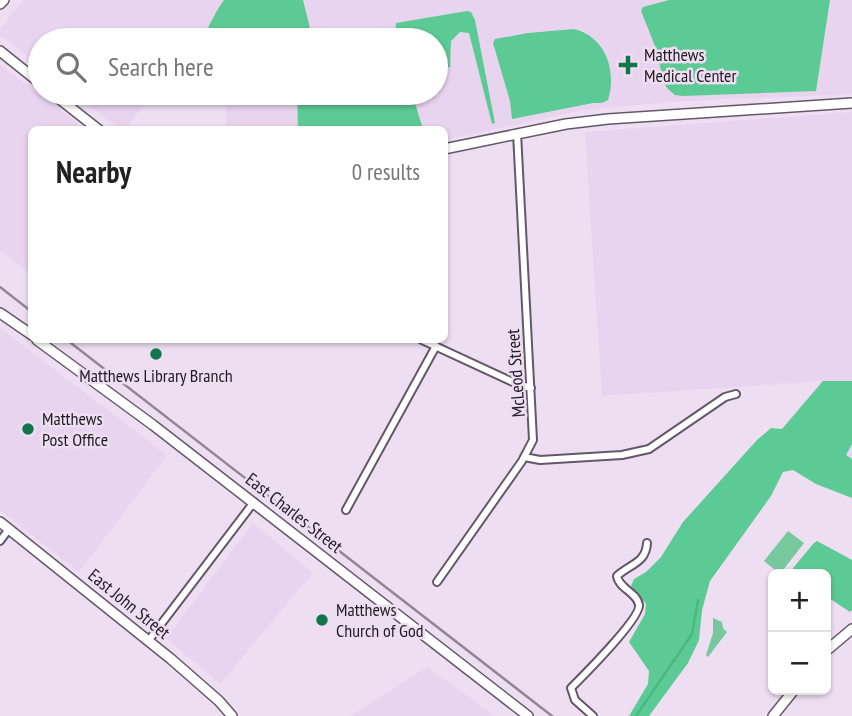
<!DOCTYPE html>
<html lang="en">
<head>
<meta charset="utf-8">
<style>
  body { margin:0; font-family:"PT Sans Narrow",sans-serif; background:#f6f6f6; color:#222 }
  .controls { position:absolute; right:21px; bottom:21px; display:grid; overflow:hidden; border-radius:10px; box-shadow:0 2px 5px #0004 }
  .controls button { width:63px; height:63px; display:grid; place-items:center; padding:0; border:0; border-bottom:2px solid #e0e0e0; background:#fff; color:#222; font:35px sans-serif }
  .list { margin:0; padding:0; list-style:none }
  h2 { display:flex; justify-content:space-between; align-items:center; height:91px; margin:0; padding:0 28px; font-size:30px }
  h2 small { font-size:23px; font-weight:400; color:#767676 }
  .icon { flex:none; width:38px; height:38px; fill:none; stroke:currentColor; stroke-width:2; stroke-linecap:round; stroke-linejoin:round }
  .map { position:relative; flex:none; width:852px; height:716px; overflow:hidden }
  .search { position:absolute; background:#fff; box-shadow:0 2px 5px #0004; left:28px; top:28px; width:420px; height:77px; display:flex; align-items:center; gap:18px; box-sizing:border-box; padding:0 24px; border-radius:38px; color:#767676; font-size:26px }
  .panel { position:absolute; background:#fff; box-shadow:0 2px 5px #0004; left:28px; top:126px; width:420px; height:217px; border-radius:10px }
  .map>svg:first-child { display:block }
  .built { fill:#e9d4ef }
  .green { fill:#78c89e }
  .forest { fill:#5cca94 }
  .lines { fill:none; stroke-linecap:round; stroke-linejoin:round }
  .stream { stroke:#49b984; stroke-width:2.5 }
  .street-casing { stroke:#655769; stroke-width:10 }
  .secondary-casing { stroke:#655769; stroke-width:12 }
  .street { stroke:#fff; stroke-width:6 }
  .secondary { stroke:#fff; stroke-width:9 }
  .rail { stroke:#928694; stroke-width:2.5 }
  .poi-dot { fill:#12764d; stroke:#eedef2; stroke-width:2.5 }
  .labels { text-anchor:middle; stroke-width:5; stroke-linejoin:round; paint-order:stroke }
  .poi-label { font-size:18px; fill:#211b22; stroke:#eedef2; text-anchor:start }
  .street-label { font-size:18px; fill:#211b22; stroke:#eedef2 }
</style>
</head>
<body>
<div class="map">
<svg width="852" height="716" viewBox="0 0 852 716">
  <rect width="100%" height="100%" fill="#eedef2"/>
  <path class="built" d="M 23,0 L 231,0 L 207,40 L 40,40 L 40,66 L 0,35 L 0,29 Z
    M 287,0 L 852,0 L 852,94 L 669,102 L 584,110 L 445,140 L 444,130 L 226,130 L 226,93 L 436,93 L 436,40 L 295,40 Z
    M 0,65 L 78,123 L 74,129 L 32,130 L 31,274 L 0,250 Z
    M 74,93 L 152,93 L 126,129 L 121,130 Z
    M 852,112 L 852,470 L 782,429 L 822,381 L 602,396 L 585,132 Z
    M 0,328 L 167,455 L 79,572 L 0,510 Z
    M 253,523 L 313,573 L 220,684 L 166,638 Z
    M 427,667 L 495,716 L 350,716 Z"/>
  <path class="green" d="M 788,531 L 804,543 L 780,574 L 764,561 Z
    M 713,618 L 722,622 L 723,628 L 727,632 L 708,657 L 706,655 L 713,633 Z"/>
  <path class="forest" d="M 224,0 L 303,0 L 313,40 L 200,40 C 210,27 214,13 224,0 Z
    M 669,0 L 830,0 L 816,91 L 683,96 L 675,95 L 667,88 L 663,81 L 657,51 L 641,11 L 643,7 Z
    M 467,11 L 471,12 L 475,20 L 495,123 L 492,124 L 469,33 L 460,32 L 451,41 L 450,67 L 441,70 L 436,69 L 436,40 L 394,40 L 396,23 Z
    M 574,29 C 606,37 617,71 608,100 L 602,103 L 593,103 L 512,119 L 510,101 L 493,43 L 495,39 L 528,33 Z
    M 297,93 L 415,93 L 414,100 L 423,129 L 298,129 Z
    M 823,381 L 852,381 L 852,444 L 846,455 L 852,459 L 852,498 L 816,484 L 793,470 L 783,472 L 771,496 L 710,581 L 702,610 L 699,640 L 688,663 L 649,716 L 629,716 L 648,684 L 649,671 L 629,642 L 645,614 L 646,604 L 631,586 L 634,579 L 646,572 L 661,557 L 683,522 L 757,440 L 771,428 L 782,429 Z
    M 817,541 L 852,560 L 852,610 L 850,612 L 826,596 L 826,574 L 793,573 L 793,568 L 814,543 Z"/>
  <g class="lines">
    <path class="stream" d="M 636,716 L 692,634 L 698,600"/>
    <g class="street-casing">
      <path id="street" d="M 422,340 L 517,384 L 531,388
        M 524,457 L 540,460 L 622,455 L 649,449 L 725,397 L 736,394
        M 346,510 L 436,346
        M 0,541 L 9,529
        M 437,582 L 522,461 L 533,440 L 517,133
        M 149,640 L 254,502
        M 593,716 L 575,700 L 571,688 C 583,676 641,618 639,605 C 637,592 619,589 617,576 C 630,564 646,563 647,543"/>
    </g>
    <g class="secondary-casing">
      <path id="secondary" d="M 0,4 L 4,0
        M 0,51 L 40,83
        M 52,93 L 99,130
        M 444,149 L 566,124 L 608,119 L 852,103
        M 0,313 L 32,335
        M 37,340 L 153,425 L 528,716
        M 0,522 L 171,659 L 219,701 L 232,716
        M 826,651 L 852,629
        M 773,716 L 794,690"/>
    </g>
    <use href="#street" class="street"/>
    <use href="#secondary" class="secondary"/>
    <path class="rail" d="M 0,287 L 32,312
      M 67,340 L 552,716"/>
  </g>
  <g class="poi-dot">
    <path d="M624.5 54.5h7v7h7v7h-7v7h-7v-7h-7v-7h7z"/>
    <circle cx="156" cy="354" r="7"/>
    <circle cx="28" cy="429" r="7"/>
    <circle cx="322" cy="620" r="7"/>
  </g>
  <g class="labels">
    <g class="poi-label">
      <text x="644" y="61">Matthews<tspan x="644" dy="21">Medical Center</tspan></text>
      <text x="156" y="382" text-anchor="middle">Matthews Library Branch</text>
      <text x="42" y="425">Matthews<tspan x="42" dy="21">Post Office</tspan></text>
      <text x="336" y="616">Matthews<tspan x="336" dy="21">Church of God</tspan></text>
    </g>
    <g class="street-label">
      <text transform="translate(516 373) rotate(-94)" y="6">McLeod Street</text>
      <text transform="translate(294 513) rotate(38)" y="6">East Charles Street</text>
      <text transform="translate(129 604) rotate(39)" y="6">East John Street</text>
    </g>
  </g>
</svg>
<div class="controls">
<button>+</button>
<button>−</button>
</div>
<div class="search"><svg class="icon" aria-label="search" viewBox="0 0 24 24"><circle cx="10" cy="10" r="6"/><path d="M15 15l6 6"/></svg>Search here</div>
<section class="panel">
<h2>Nearby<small>0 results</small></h2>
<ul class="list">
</ul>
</section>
</div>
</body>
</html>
